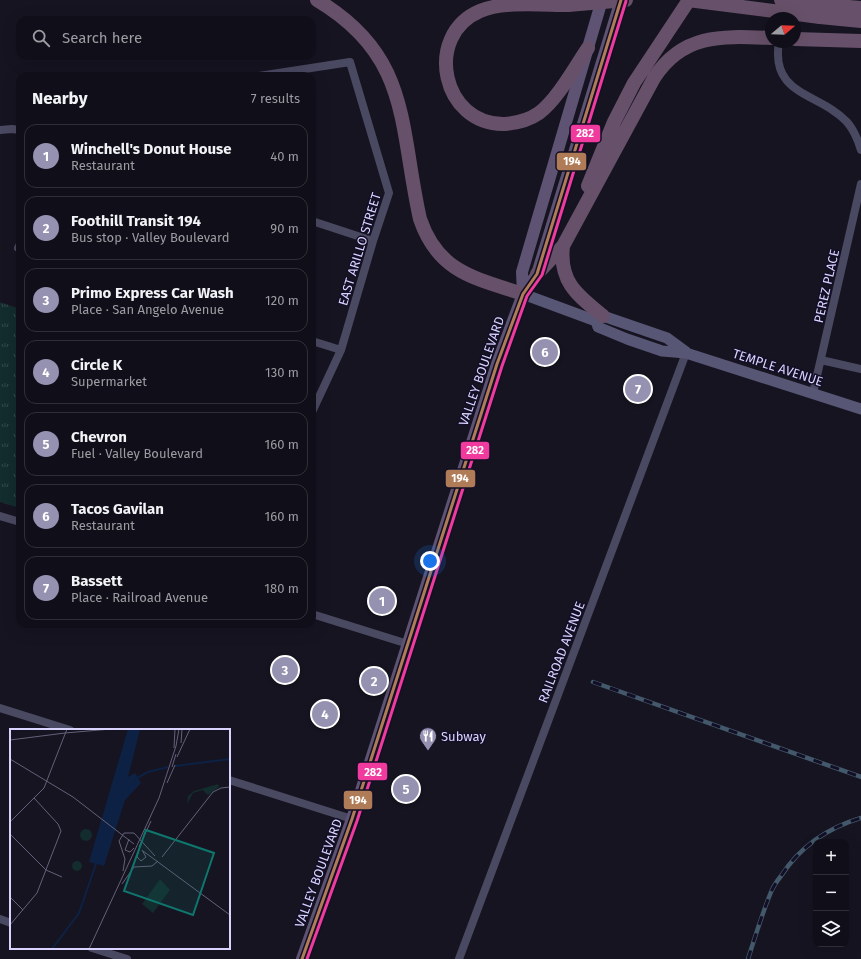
<!DOCTYPE html>
<html lang="en">
<head>
<meta charset="utf-8">
<style>
  body { margin:0; font-family:"Fira Sans",sans-serif; background:#191822; color:#f1f3f6 }
  .controls { position:absolute; right:12px; bottom:12px; display:grid; overflow:hidden; border-radius:8px; box-shadow:0 4px 16px #0002 }
  .controls button { width:36px; height:36px; display:grid; place-items:center; padding:0; border:0; border-bottom:1px solid #302f38; background:#100f19; color:#f1f3f6; font:20px sans-serif }
  .compass { position:absolute; left:765px; top:12px; width:36px; height:36px; border-radius:50%; background:#100f19; box-shadow:0 4px 16px #0002; rotate:71deg }
  .you { position:absolute; left:430px; top:561px; width:14px; height:14px; margin:-10px; border:3px solid #fff; border-radius:50%; background:#1a73e8; box-shadow:0 0 0 6px #1a73e833 }
  .badge { display:grid; place-items:center; width:26px; height:26px; border-radius:50%; background:#9591b1; color:#fff; font-size:13px; font-weight:700 }
  .pin { position:absolute; translate:-50% -50%; border:2px solid #fff; box-shadow:0 1px 4px #0006 }
  .list { margin:0; padding:0; list-style:none }
  h2 { display:flex; justify-content:space-between; align-items:center; height:52px; margin:0; padding:0 16px; font-size:17px }
  h2 small { font-size:13px; font-weight:400; color:#9c9ca2 }
  .list li { display:grid; grid-template-columns:26px 1fr auto; gap:12px; align-items:center; box-sizing:border-box; height:64px; margin:0 8px 8px; padding:0 8px; border:1px solid #302f38; border-radius:12px }
  .list b { display:block; font-size:15px; white-space:nowrap }
  .list p { margin:0; font-size:13px; white-space:nowrap; color:#9c9ca2 }
  .list em { font-size:13px; font-style:normal; color:#9c9ca2 }
  .icon { flex:none; width:22px; height:22px; fill:none; stroke:currentColor; stroke-width:2; stroke-linecap:round; stroke-linejoin:round }
  .map { position:relative; flex:none; width:861px; height:959px; overflow:hidden }
  .search { position:absolute; background:#100f19; box-shadow:0 4px 16px #0002; left:16px; top:16px; width:300px; height:44px; display:flex; align-items:center; gap:10px; box-sizing:border-box; padding:0 14px; border-radius:12px; color:#9c9ca2; font-size:15px }
  .panel { position:absolute; background:#100f19; box-shadow:0 4px 16px #0002; left:16px; top:72px; width:300px; height:556px; border-radius:12px }
  .map>svg:first-child { display:block }
  .park { fill:url(#park-tufts) }
  .lines { fill:none; stroke-linecap:round; stroke-linejoin:round }
  .street { stroke:#4a4962; stroke-width:8 }
  .secondary { stroke:#575674; stroke-width:11 }
  .primary { stroke:#5e5373; stroke-width:12 }
  .highway { stroke:#67516a; stroke-width:14 }
  .rail-casing { stroke:#43596b; stroke-width:4.5 }
  .rail { stroke:#130f26; stroke-width:3; stroke-dasharray:9; stroke-linecap:butt }
  .highway-bridge { stroke:#67516a; stroke-width:14 }
  .bus-1-casing { stroke:#130f26; stroke-width:6 }
  .bus-2-casing { stroke:#130f26; stroke-width:6 }
  .bus-1 { stroke:#b07c57; stroke-width:3 }
  .bus-2 { stroke:#f13a9d; stroke-width:3 }
  .labels { text-anchor:middle; stroke-width:3; stroke-linejoin:round; paint-order:stroke }
  .street-label { font-size:13px; fill:#d9d4ff; stroke:#130f26 }
  .poi-label { font-size:13px; fill:#d9d4ff; stroke:#130f26; text-anchor:start }
  .inset-river { fill:none; stroke:#0d2144; stroke-width:2 }
  .inset-road { fill:none; stroke:#64617a; stroke-width:1 }
  .view { fill:#0f766e; fill-opacity:0.15; stroke:#0f766e; stroke-width:2 }
  .inset-edge { fill:none; stroke:#d9d4ff; stroke-width:2 }
  .line-badge { stroke:#130f26; stroke-width:1.5 }
  .badge-label { font-size:11px; text-anchor:middle; font-weight:bold; fill:#fff }
</style>
</head>
<body>
<div class="map">
<svg width="861" height="959" viewBox="0 0 861 959">
  <defs>
    <pattern id="park-tufts" width="24" height="20" patternUnits="userSpaceOnUse"><rect width="24" height="20" fill="#132c2d"/><path d="M3 7l-1-3M5 7V3M7 7l1-3M15 17l-1-3M17 17v-4M19 17l1-3" fill="none" stroke="#354a4c"/></pattern>
  </defs>
  <rect width="100%" height="100%" fill="#161421"/>
  <path class="park" d="M 0,302 L 20,309 L 20,508 L 0,502 Z"/>
  <g class="lines">
    <path class="street" d="M 779,42 C 770,96 819,92 847,122 C 854,130 858,140 861,150
      M 259,76 L 350,62 L 389,193 L 373,241 L 341,350 L 312,412
      M 0,130 L 12,129 L 20,130
      M 312,221 L 373,241
      M 20,244 L 18,248 L 20,249
      M 312,341 L 341,350
      M 821,360 L 861,369
      M 813,393 L 861,184
      M 0,516 L 20,522
      M 312,614 L 408,644
      M 0,708 L 70,730
      M 229,780 L 352,819
      M 0,919 L 11,923
      M 92,948 L 127,959
      M 459,959 L 686,353"/>
    <path class="secondary" d="M 523,294 L 596,321
      M 597,320 L 603,316 L 667,338 L 686,352
      M 596,321 L 598,327 L 627,339 L 662,351 L 686,353 L 861,409"/>
    <path class="primary" d="M 523,294 L 522,272 L 602,0
      M 302,959 L 352,819 L 497,364 L 523,294 L 537,274 L 621,0"/>
    <path class="highway" d="M 317,0 C 411,56 399,125 420,219 C 438,272 474,278 523,294
      M 568,5 C 543,5 503,1 480,11 C 423,35 442,126 505,124 C 517,123 529,120 539,113 C 557,100 575,67 588,48
      M 825,5 L 861,8
      M 820,17 L 861,21
      M 795,39 L 861,41
      M 588,186 L 614,122 L 634,83 L 689,0
      M 563,246 C 559,282 577,295 603,316
      M 537,274 L 563,246 L 654,78 C 683,33 723,36 771,38"/>
    <g class="rail-casing">
      <path id="rail" d="M 593,682 L 861,777
        M 748,959 C 755,937 762,914 771,892 C 773,887 777,881 781,876 C 800,847 827,828 861,818"/>
    </g>
    <use href="#rail" class="rail"/>
    <path class="highway-bridge" d="M 688,0 L 820,17
      M 781,0 L 825,5
      M 568,5 L 626,0"/>
    <g class="bus-1-casing">
      <path id="bus-1" d="M 302,959 L 352,819 L 497,364 L 523,294 L 537,274 L 621,0"/>
    </g>
    <g class="bus-2-casing">
      <path id="bus-2" d="M 307,959 L 357,821 L 502,366 L 527,296 L 542,275 L 626,1"/>
    </g>
    <use href="#bus-1" class="bus-1"/>
    <use href="#bus-2" class="bus-2"/>
  </g>
  <defs>
    <g id="restaurant-pin" transform="scale(0.9)"><path d="M0 17L-7.5 6A9.5 9.5 0 1 1 7.5 6Z" fill="#9591b1" stroke="#130f26"/><path d="M-5-6h1v4h1v-4h1v4h1v-4h1v5L-1.5 .5V6h-2V.5L-5-1ZM5-6V6H3V1.5H1.5Q1.5-4 5-6Z" fill="#fff"/></g>
  </defs>
  <g fill-rule="evenodd">
    <use href="#restaurant-pin" x="428" y="736"/>
  </g>
  <g class="labels">
    <g class="street-label">
      <text transform="translate(359 249) rotate(-73)" y="5">EAST ARILLO STREET</text>
      <text transform="translate(826 286) rotate(-77)" y="5">PEREZ PLACE</text>
      <text transform="translate(778 367) rotate(18)" y="5">TEMPLE AVENUE</text>
      <text transform="translate(481 371) rotate(-71)" y="5">VALLEY BOULEVARD</text>
      <text transform="translate(561 652) rotate(-69)" y="5">RAILROAD AVENUE</text>
      <text transform="translate(318 873) rotate(-70)" y="5">VALLEY BOULEVARD</text>
    </g>
    <g class="poi-label">
      <text x="441" y="741">Subway</text>
    </g>
  </g>
  <g transform="translate(10 729)">
    <rect width="220" height="220" fill="#161421"/>
    <path d="M 208,55 L 209,58 L 198,66 L 193,61 L 183,64 L 177,75 L 178,67 L 184,62 Z" fill="#132c2d"/>
    <path d="M 150,150 L 160,161 L 143,184 L 132,175 Z" fill="#132c2d"/>
    <path d="M70 106a6 6 0 1 1 12 0a6 6 0 1 1-12 0ZM62 137a5 5 0 1 1 10 0a5 5 0 1 1-10 0Z" fill="#132c2d"/>
    <path d="M 118,0 L 130,0 L 118,48 L 125,44 L 131,54 L 115,71 L 94,137 L 79,133 Z" fill="#0d2144"/>
    <path class="inset-river" d="M 165,37 L 220,30M 127,49 L 138,43 L 158,38M 42,220 L 69,184 L 87,132"/>
    <path class="inset-road" d="M 55,4 L 101,0M 0,11 L 55,4M 171,14 L 172,0M 164,19 L 165,0M 167,28 L 180,0M 0,30 L 63,68 L 124,115M 162,38 L 166,25M 157,54 L 165,36M 0,93 L 34,59 L 57,0M 0,105 L 36,141 L 52,148M 119,110 L 115,121 L 120,123 L 124,119M 130,117 L 127,128 L 131,132 L 136,128 L 132,121M 129,118 L 141,92M 133,122 L 220,186M 152,128 L 203,63 L 211,59 L 220,58M 113,142 L 115,130 L 109,112 L 114,104 L 124,104 L 145,127M 112,155 L 124,138 L 142,137 L 148,132M 0,168 L 13,181M 0,196 L 27,164 L 51,102 L 48,95 L 24,69M 79,220 L 149,69 L 166,17 L 169,0"/>
    <path class="view" d="M 136,101 L 204,124 L 183,186 L 114,162 Z"/>
    <rect width="220" height="220" class="inset-edge"/>
  </g>
  <g class="line-badge">
    <rect x="570" y="124" width="31" height="19" rx="4" fill="#f13a9d"/>
    <rect x="556" y="152" width="31" height="19" rx="4" fill="#b07c57"/>
    <rect x="460" y="441" width="30" height="19" rx="4" fill="#f13a9d"/>
    <rect x="445" y="469" width="31" height="19" rx="4" fill="#b07c57"/>
    <rect x="357" y="762" width="31" height="19" rx="4" fill="#f13a9d"/>
    <rect x="343" y="790" width="30" height="20" rx="4" fill="#b07c57"/>
  </g>
  <g class="badge-label">
    <text x="585" y="137">282</text>
    <text x="572" y="165">194</text>
    <text x="475" y="454">282</text>
    <text x="460" y="482">194</text>
    <text x="373" y="776">282</text>
    <text x="358" y="804">194</text>
  </g>
</svg>
<div class="controls">
<button>+</button>
<button>−</button>
<button><svg class="icon" aria-label="layers" viewBox="0 0 24 24"><path d="M12 4l9 5-9 5-9-5zM3 14l9 5 9-5"/></svg></button>
</div>
<svg class="compass" viewBox="-18 -18 36 36"><path d="M0-13l5 13h-10z" fill="#e53935"/><path d="M0 13l5-13h-10z" fill="#9c9ca2"/></svg>
<div class="you"></div>
<div class="pin badge" style="left:382px;top:601px">1</div>
<div class="pin badge" style="left:374px;top:681px">2</div>
<div class="pin badge" style="left:285px;top:670px">3</div>
<div class="pin badge" style="left:325px;top:714px">4</div>
<div class="pin badge" style="left:406px;top:789px">5</div>
<div class="pin badge" style="left:545px;top:352px">6</div>
<div class="pin badge" style="left:638px;top:389px">7</div>
<div class="search"><svg class="icon" aria-label="search" viewBox="0 0 24 24"><circle cx="10" cy="10" r="6"/><path d="M15 15l6 6"/></svg>Search here</div>
<section class="panel">
<h2>Nearby<small>7 results</small></h2>
<ul class="list">
<li><span class="badge">1</span><div><b>Winchell's Donut House</b><p>Restaurant</p></div><em>40 m</em></li>
<li><span class="badge">2</span><div><b>Foothill Transit 194</b><p>Bus stop · Valley Boulevard</p></div><em>90 m</em></li>
<li><span class="badge">3</span><div><b>Primo Express Car Wash</b><p>Place · San Angelo Avenue</p></div><em>120 m</em></li>
<li><span class="badge">4</span><div><b>Circle K</b><p>Supermarket</p></div><em>130 m</em></li>
<li><span class="badge">5</span><div><b>Chevron</b><p>Fuel · Valley Boulevard</p></div><em>160 m</em></li>
<li><span class="badge">6</span><div><b>Tacos Gavilan</b><p>Restaurant</p></div><em>160 m</em></li>
<li><span class="badge">7</span><div><b>Bassett</b><p>Place · Railroad Avenue</p></div><em>180 m</em></li>
</ul>
</section>
</div>
</body>
</html>
